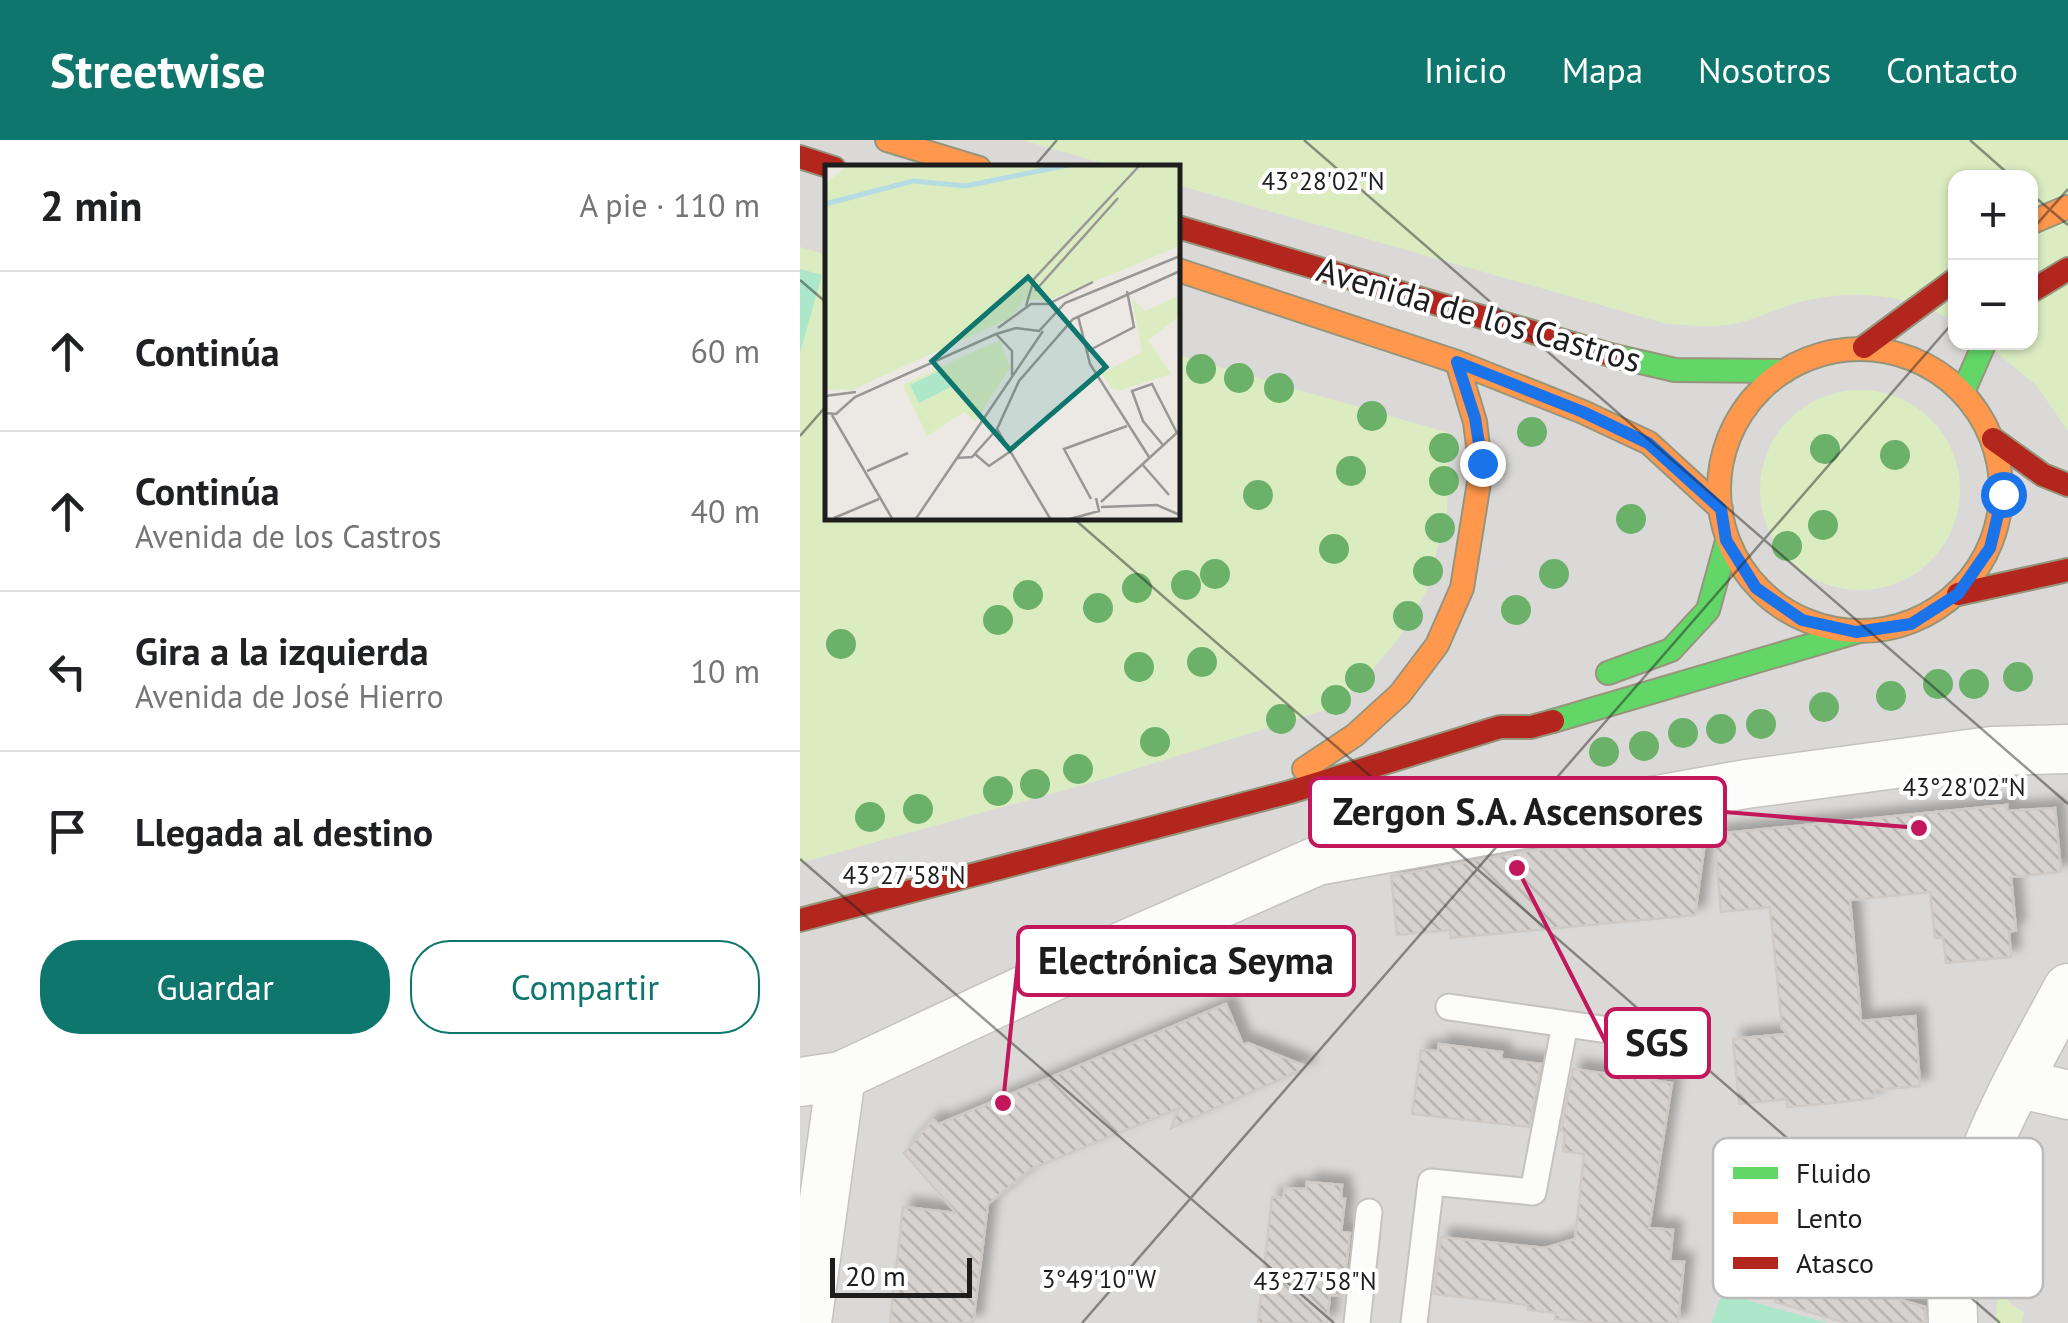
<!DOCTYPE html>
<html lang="es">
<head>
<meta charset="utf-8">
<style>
  body { margin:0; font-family:"PT Sans",sans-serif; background:#f2f2f2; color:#202124 }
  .controls { position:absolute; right:30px; top:30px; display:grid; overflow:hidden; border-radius:20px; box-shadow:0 2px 8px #0004 }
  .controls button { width:90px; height:90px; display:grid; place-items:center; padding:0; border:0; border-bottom:2px solid #e0e0e0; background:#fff; color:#202124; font:50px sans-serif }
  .scale { position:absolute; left:30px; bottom:25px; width:142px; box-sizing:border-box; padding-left:10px; border:5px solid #1d1d1d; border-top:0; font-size:28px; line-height:35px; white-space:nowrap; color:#1d1d1d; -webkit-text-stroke:8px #fff; paint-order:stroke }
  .stop { position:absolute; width:30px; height:30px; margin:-22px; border:8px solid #1a73e8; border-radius:50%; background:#fff }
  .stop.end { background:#1a73e8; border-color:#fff; box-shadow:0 2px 10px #0008 }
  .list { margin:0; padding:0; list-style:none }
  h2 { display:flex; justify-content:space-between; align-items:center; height:130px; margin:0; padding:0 40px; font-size:42px }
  h2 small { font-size:32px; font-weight:400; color:#757577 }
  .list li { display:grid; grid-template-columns:65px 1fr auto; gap:30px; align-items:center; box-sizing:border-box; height:160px; padding:0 40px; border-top:2px solid #e0e0e0 }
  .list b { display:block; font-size:38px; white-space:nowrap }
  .list p { margin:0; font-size:32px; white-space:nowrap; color:#757577 }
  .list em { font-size:32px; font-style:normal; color:#757577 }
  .actions { display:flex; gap:20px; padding:30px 40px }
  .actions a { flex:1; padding:22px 0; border:2px solid #0f766e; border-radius:40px; text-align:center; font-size:35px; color:#0f766e }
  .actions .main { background:#0f766e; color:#fff }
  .icon { flex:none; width:55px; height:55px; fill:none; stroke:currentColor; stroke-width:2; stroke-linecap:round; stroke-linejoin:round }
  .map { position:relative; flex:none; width:1268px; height:1183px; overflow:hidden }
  header { display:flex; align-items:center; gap:60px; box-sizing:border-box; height:140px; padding:0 50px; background:#0f766e; color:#fff }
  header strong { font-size:48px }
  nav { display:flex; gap:55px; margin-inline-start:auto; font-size:35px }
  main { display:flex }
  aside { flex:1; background:#fff }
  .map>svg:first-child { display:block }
  .residential { fill:#dbd9d7; fill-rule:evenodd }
  .grass { fill:#dbecc1 }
  .pitch { fill:#ace7ca }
  .building { fill:url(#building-back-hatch); stroke:#cfcac6; stroke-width:2.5; filter:url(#shadow) }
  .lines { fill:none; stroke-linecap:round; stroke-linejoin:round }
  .lane-casing { stroke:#c4c3c1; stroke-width:29 }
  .street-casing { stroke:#c4c3c1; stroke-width:51 }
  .fast-casing { stroke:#96957c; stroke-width:26 }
  .slow-casing { stroke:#96957c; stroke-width:26 }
  .jam-casing { stroke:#96957c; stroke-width:26 }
  .lane { stroke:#fcfcfb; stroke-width:25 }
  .street { stroke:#fcfcfb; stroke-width:48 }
  .fast { stroke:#63d668; stroke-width:22 }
  .slow { stroke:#ff974d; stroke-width:22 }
  .jam { stroke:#b3261e; stroke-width:22 }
  .tree { fill:#6bb169 }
  .route { stroke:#1a73e8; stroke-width:12 }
  .ticks { fill:none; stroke:#1d1d1d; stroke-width:2.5; stroke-opacity:0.45 }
  .labels { text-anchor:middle; stroke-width:8; stroke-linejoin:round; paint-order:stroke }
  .street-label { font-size:35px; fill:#1d1d1d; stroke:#fff }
  .inset-river { fill:none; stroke:#b5dce2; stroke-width:5 }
  .inset-road { fill:none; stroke:#999795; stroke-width:2.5 }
  .view { fill:#0f766e; fill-opacity:0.15; stroke:#0f766e; stroke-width:5 }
  .inset-edge { fill:none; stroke:#1d1d1d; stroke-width:5 }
  .key { fill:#fff; stroke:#bbb; stroke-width:2.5 }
  .key-label { font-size:28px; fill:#1d1d1d }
  .ticks-label { font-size:25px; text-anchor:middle; fill:#1d1d1d; stroke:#fff; stroke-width:8; stroke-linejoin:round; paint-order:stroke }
  .leader { fill:none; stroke:#c2185b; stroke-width:4 }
  .callout-dot { fill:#c2185b; stroke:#fff; stroke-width:4 }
  .callout { fill:#fff; stroke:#c2185b; stroke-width:4 }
  .callout-label { font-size:38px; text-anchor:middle; font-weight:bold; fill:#1d1d1d }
</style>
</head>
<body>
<header>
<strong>Streetwise</strong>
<nav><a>Inicio</a><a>Mapa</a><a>Nosotros</a><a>Contacto</a></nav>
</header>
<main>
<aside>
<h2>2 min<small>A pie · 110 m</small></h2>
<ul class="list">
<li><svg class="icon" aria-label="ahead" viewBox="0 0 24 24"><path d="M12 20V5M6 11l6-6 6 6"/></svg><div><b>Continúa</b></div><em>60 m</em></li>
<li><svg class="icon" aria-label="ahead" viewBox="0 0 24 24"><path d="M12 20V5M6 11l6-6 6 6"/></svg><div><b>Continúa</b><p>Avenida de los Castros</p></div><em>40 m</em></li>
<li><svg class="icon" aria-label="left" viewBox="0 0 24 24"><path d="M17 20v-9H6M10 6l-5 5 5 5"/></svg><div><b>Gira a la izquierda</b><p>Avenida de José Hierro</p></div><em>10 m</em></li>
<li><svg class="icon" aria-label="arrive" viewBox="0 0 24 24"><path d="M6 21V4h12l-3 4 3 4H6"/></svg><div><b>Llegada al destino</b></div></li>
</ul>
<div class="actions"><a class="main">Guardar</a><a>Compartir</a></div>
</aside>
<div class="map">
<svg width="1268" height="1183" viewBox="0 0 1268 1183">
  <defs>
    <pattern id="building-back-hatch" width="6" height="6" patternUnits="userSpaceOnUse" patternTransform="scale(2.5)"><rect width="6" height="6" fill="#d6d2d0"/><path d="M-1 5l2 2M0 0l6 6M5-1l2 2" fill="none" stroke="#b7b4b2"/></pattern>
    <filter id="shadow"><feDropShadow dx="9" dy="-9" stdDeviation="5" flood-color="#0004"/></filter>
  </defs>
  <rect width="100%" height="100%" fill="#ece9e5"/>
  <path class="residential" d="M 0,0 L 1268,0 L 1268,1183 L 0,1183 ZM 28,28 L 378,28 L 378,378 L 28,378 ZM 1156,38 L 1230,38 L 1230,202 L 1156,202 Z"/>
  <path class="grass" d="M 222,0 L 1268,0 L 1268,291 L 1236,245 L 1185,203 L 1230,202 L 1230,38 L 1156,38 L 1155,182 C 1112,155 1055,148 1004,161 C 982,166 960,178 938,183 C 916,189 889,185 867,184 L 378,45 L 378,28 L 316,27 Z
    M 0,107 L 27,115 L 28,378 L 378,378 L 378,215 L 649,293 L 647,372 L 626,452 L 598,499 L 568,535 L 535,567 L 290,643 L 0,723 Z
    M960 350a100 100 0 1 1 200 0a100 100 0 1 1-200 0Z
    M 1199,1144 L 1210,1164 L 1224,1172 L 1222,1183 L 1195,1183 Z"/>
  <path class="pitch" d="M 0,129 L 22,135 L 0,213 Z
    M 928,1155 L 1028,1183 L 912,1183 L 919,1160 Z"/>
  <path class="building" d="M 1207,665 L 1207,671 L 1255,668 L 1261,732 L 1211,737 L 1216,790 L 1209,792 L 1211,817 L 1146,823 L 1143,797 L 1135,798 L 1130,752 L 1050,760 L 1061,881 L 1115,876 L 1120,946 L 1074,950 L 1074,958 L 1033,963 L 987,967 L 987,959 L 939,964 L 933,899 L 988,894 L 982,888 L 970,767 L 921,772 L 914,694 Z
    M 906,694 L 895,775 L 651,798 L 650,790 L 597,795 L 591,736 L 726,711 Z
    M 426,864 L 443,905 L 448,903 L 508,927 L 371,988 L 379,968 L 231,1029 L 188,1064 L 173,1183 L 90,1183 L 103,1067 L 156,1073 L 104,1013 L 133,980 L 139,984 Z
    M 639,904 L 702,912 L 701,919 L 741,924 L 729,987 L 612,974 L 621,910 L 638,911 Z
    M 773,929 L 872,943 L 849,1088 L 873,1090 L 870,1121 L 884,1122 L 878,1183 L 798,1183 L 755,1179 L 756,1173 L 728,1170 L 728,1165 L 634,1154 L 641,1097 L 745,1108 L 775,1099 L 784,1014 L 763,1011 L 765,992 L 761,991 Z
    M 507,1042 L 542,1045 L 541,1059 L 545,1059 L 541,1092 L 550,1093 L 543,1156 L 530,1155 L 527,1183 L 458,1183 L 472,1057 L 483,1058 L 485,1048 L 506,1049 Z
    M 985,1126 L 1125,1167 L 1126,1183 L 1046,1183 L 975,1162 Z"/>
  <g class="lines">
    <g class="lane-casing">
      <path id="lane" d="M 649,867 L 891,902
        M 557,1183 L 569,1072
        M 614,1183 L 631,1042 L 733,1052 L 765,884"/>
    </g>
    <g class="street-casing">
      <path id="street" d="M 0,942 L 41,936 L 252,837 L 517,721 L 946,644 L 1191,611 L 1268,609
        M 1217,943 L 1268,955
        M 7,1183 L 41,936
        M 1153,1183 C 1153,1165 1151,1146 1153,1128 C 1167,1026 1220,937 1268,848"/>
    </g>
    <g class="fast-casing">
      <path id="fast" d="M 814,216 L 875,230 L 985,231
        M 1163,252 L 1185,202
        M 808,533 L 871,510 L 908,470 L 927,401
        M 753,581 L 1056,492"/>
    </g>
    <g class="slow-casing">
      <path id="slow" d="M 87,0 L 179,28
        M 1230,83 L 1268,67
        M 378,130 L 657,222 L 783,272 L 849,303 L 921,369
        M919 350a141 141 0 1 1 282 0a141 141 0 1 1-282 0Z
        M 504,629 L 555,595 L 600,554 L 637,505 L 662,448 L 681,330 L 675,282 L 657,222"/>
    </g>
    <g class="jam-casing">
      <path id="jam" d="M 0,17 L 34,28
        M 378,87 L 814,216
        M 1230,152 L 1268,129
        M 1064,207 L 1156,139
        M 1193,299 L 1243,335 L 1268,345
        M 1158,454 L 1268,430
        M 0,780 L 490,652 L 700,587 L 731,587 L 753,581"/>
    </g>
    <use href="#lane" class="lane"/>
    <use href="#street" class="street"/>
    <use href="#fast" class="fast"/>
    <use href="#slow" class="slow"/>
    <use href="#jam" class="jam"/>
  </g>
  <g class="tree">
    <circle cx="401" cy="229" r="15"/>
    <circle cx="439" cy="238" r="15"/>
    <circle cx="479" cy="248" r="15"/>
    <circle cx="572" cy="276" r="15"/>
    <circle cx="732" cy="292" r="15"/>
    <circle cx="644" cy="308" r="15"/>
    <circle cx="1025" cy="309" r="15"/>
    <circle cx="1095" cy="315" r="15"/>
    <circle cx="551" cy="331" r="15"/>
    <circle cx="644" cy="341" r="15"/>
    <circle cx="458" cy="355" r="15"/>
    <circle cx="831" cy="379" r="15"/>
    <circle cx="1023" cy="385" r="15"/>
    <circle cx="640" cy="388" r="15"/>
    <circle cx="987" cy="406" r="15"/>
    <circle cx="534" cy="409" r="15"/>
    <circle cx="628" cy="431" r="15"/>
    <circle cx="415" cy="434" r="15"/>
    <circle cx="754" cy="434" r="15"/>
    <circle cx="386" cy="445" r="15"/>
    <circle cx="337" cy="448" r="15"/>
    <circle cx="228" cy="455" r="15"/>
    <circle cx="298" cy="468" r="15"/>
    <circle cx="716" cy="470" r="15"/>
    <circle cx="608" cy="476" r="15"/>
    <circle cx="198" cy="480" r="15"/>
    <circle cx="41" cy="504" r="15"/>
    <circle cx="402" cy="522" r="15"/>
    <circle cx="339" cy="527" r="15"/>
    <circle cx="1218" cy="537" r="15"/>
    <circle cx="560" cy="538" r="15"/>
    <circle cx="1138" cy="544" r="15"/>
    <circle cx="1174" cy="544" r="15"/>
    <circle cx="1091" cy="556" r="15"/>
    <circle cx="536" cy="560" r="15"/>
    <circle cx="1024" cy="567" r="15"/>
    <circle cx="481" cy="579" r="15"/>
    <circle cx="961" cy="584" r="15"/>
    <circle cx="921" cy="589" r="15"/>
    <circle cx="883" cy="593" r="15"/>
    <circle cx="355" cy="602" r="15"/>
    <circle cx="844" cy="606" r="15"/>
    <circle cx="804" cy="612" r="15"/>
    <circle cx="278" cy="629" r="15"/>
    <circle cx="235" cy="644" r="15"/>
    <circle cx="198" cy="651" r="15"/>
    <circle cx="118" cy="669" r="15"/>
    <circle cx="70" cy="677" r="15"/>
  </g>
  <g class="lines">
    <path class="route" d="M 682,323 L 675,278 L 657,222 L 783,272 L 848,303 L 921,369 L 926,400 L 956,448 L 1002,480 L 1056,492 L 1111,484 L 1158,454 L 1190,408 L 1203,354"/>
  </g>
  <path class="ticks" d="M 504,0 L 1268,664M 1170,0 L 1213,38M 233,28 L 257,0M 1230,53 L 1268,85M 1230,92 L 1268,49M 0,140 L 28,164M 0,296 L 28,264M 273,378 L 1200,1183M 0,719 L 534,1183M 282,1183 L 1156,179"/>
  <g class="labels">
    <g class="street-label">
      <text transform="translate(679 175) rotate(16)" y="12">Avenida de los Castros</text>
    </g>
  </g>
  <g transform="translate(25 25)">
    <rect width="355" height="355" fill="#ece9e5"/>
    <path d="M 23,0 L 355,0 L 355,81 L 227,134 L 200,135 L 185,153 L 27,225 L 0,224 L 0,19 ZM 355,130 L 355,151 L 323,175 L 346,209 L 296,225 L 286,223 L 273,203 L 280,207 L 317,187 L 307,133 L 320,146 ZM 175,175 L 185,203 L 150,257 L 139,247 L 102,271 L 78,220 L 147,188 L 74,219 Z" fill="#dbecc1"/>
    <path d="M 118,204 L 126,222 L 94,238 L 85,220 Z" fill="#ace7ca"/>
    <path class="inset-river" d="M 0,39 L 88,16 L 141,21 L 243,0"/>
    <path class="inset-road" d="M 210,126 L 293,33M 201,141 L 209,114 L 315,0M 253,151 L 265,199 L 324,292M 173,163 L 206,139 L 223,139 L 268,117M 171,169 L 187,186 L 187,210M 261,187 L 309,162 L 302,126M 0,231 L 31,227M 0,248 L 11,249 L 30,232 L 171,169 L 191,163 L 214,166 L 240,138 L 355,91M 7,250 L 68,355M 172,264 L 226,355M 338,280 L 318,256 L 307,226 L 327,219 L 352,268M 150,289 L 164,301 L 186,286M 132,293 L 147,292 L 172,264 L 194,216 L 248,154 L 355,106M 317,299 L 344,330M 42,306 L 83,288M 266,334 L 239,284 L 302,261M 276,337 L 355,265M 276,342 L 332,340 L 355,350M 9,353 L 54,334M 90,355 L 218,166M 241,355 L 274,346 L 271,333"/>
    <path class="view" d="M 203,112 L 281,202 L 185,285 L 107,196 Z"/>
    <rect width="355" height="355" class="inset-edge"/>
  </g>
  <rect x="913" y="998" width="330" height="160" rx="15" class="key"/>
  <rect x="933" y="1027" width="45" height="12" fill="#63d668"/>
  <rect x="933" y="1072" width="45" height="12" fill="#ff974d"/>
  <rect x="933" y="1117" width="45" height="12" fill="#b3261e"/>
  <g class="key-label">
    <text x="996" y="1043">Fluido</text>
    <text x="996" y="1088">Lento</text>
    <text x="996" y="1133">Atasco</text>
  </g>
  <g class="ticks-label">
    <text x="523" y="50">43°28'02"N</text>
    <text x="1164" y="656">43°28'02"N</text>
    <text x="104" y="744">43°27'58"N</text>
    <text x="299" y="1148">3°49'10"W</text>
    <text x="515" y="1150">43°27'58"N</text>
  </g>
  <path class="leader" d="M1119 688L925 672M203 963L218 821M717 728L806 903"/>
  <g class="callout-dot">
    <circle cx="1119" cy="688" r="10"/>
    <circle cx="203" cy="963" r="10"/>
    <circle cx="717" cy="728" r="10"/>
  </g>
  <g class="callout">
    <rect x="510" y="638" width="415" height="68" rx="10"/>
    <rect x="218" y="787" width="336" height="68" rx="10"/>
    <rect x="806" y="869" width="103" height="68" rx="10"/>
  </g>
  <g class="callout-label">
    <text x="718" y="685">Zergon S.A. Ascensores</text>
    <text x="386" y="834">Electrónica Seyma</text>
    <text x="857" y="916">SGS</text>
  </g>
</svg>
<div class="controls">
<button>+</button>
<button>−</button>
</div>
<div class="scale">20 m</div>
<div class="stop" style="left:1203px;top:354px"></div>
<div class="stop end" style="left:682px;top:323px"></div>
</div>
</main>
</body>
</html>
